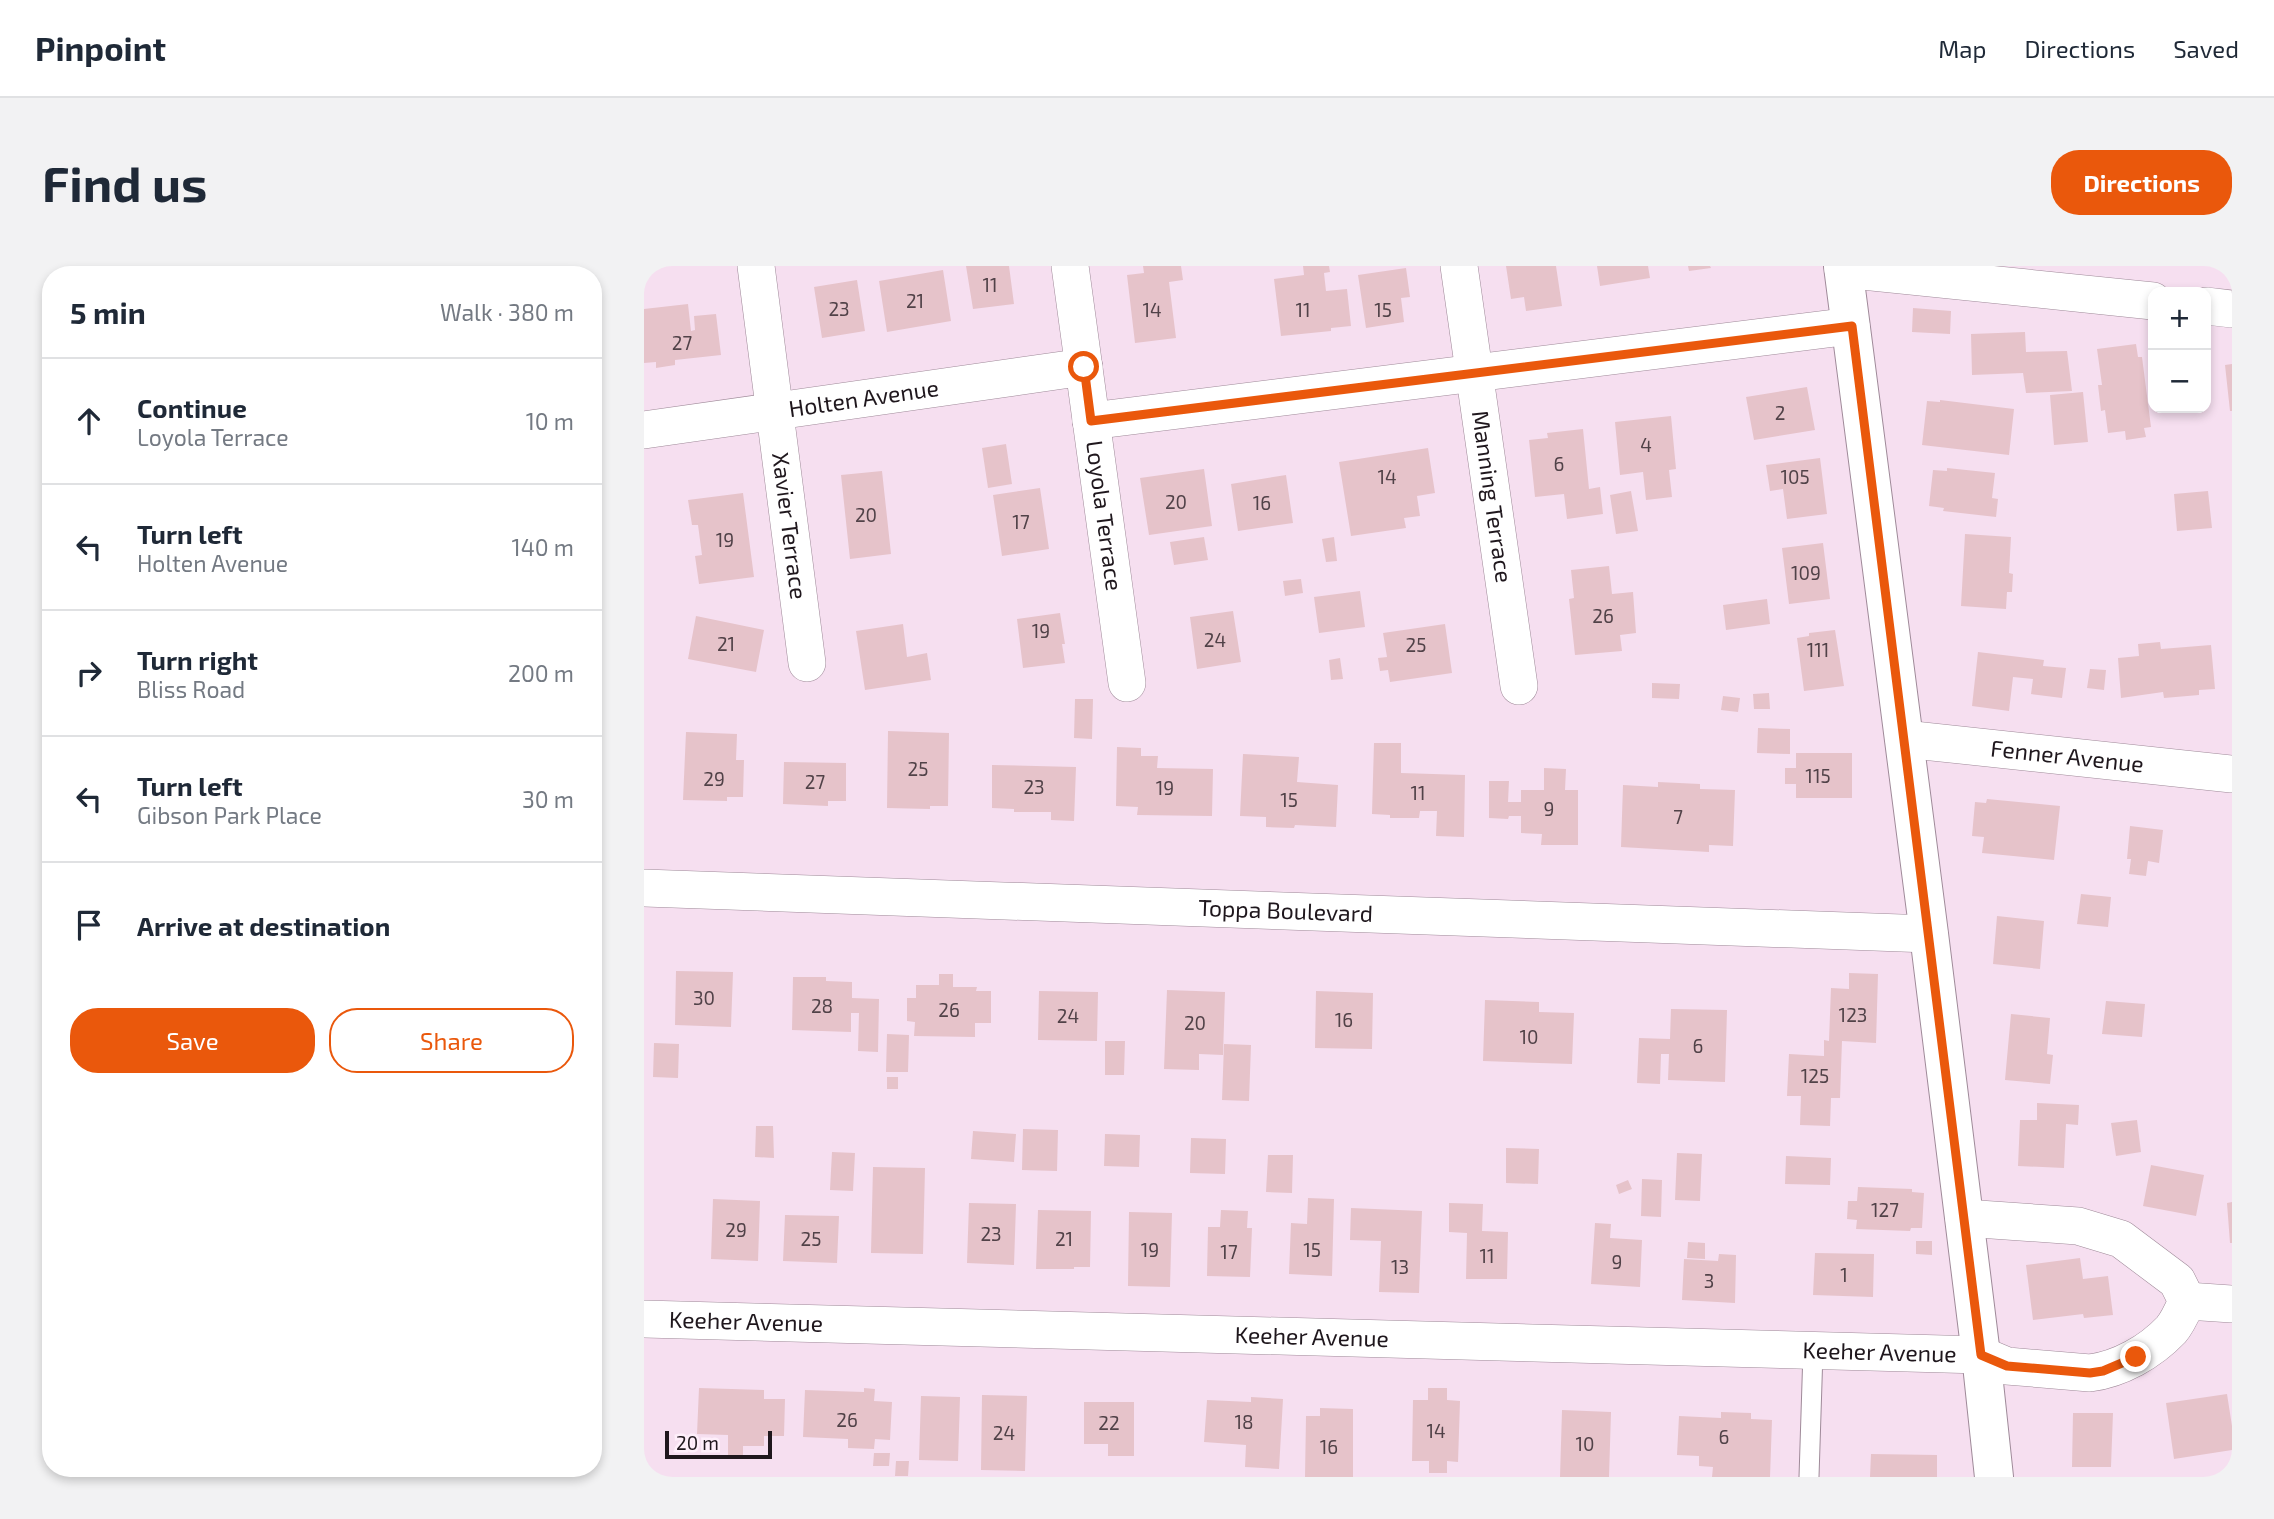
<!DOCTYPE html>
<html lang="en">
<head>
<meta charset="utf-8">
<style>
  body { margin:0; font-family:"Exo 2",sans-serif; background:#f2f2f3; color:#1f2937 }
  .controls { position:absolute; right:21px; top:21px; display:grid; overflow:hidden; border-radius:14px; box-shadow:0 4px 10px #0003 }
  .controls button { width:63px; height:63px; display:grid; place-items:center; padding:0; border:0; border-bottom:2px solid #e0e1e3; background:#fff; color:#1f2937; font:35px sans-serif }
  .scale { position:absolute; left:21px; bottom:18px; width:107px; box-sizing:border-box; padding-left:7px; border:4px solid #1f171d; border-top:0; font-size:19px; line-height:24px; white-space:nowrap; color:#1f171d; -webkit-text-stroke:5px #feeffa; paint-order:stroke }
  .stop { position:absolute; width:21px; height:21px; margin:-16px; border:5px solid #ea580c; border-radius:50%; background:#fff }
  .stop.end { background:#ea580c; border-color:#fff; box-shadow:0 2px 7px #0008 }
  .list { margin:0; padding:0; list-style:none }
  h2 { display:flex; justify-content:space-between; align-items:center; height:91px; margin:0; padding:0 28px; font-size:30px }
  h2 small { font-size:23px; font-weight:400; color:#747a83 }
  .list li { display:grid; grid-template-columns:46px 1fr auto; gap:21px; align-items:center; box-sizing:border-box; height:126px; padding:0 28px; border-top:2px solid #e0e1e3 }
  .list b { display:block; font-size:26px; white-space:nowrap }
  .list p { margin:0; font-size:23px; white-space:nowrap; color:#747a83 }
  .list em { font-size:23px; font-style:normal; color:#747a83 }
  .actions { display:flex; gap:14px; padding:21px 28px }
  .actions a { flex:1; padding:16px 0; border:2px solid #ea580c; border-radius:28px; text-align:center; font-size:24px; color:#ea580c }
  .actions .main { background:#ea580c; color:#fff }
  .icon { flex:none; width:38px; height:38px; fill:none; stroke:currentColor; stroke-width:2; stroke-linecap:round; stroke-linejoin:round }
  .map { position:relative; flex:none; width:1588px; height:1211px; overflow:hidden; border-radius:28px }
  header { display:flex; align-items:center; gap:42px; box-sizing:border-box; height:98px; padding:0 35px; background:#fff; border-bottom:2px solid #e0e1e3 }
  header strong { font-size:33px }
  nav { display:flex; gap:38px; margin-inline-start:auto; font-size:24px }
  .intro { display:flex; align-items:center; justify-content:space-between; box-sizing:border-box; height:168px; padding:0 42px }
  h1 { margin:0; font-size:49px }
  .button { padding:18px 32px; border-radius:28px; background:#ea580c; color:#fff; font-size:24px; font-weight:700 }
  main { display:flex; gap:42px; padding:0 42px }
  aside { flex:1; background:#fff; border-radius:28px; box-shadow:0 4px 10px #0003 }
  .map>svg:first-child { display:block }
  .building { fill:#e6c3ca }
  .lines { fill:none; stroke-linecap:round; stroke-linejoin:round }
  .lane-casing { stroke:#9f8a99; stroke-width:21 }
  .street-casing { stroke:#9f8a99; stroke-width:38 }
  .secondary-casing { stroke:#9f8a99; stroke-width:40 }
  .lane { stroke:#fff; stroke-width:19 }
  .street { stroke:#fff; stroke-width:37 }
  .secondary { stroke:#fff; stroke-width:38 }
  .route { stroke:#ea580c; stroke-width:9 }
  .labels { text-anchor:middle; stroke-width:5; stroke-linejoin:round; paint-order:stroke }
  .number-label { font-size:19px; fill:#514248 }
  .street-label { font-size:23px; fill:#1f171d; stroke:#feeffa }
</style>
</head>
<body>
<header>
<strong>Pinpoint</strong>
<nav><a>Map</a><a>Directions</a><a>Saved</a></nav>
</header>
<div class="intro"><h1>Find us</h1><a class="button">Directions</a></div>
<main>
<aside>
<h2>5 min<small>Walk · 380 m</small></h2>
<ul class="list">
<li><svg class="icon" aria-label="ahead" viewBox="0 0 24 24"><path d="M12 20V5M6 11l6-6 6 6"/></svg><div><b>Continue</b><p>Loyola Terrace</p></div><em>10 m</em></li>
<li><svg class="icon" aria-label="left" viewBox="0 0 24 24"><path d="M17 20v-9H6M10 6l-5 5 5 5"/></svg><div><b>Turn left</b><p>Holten Avenue</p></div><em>140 m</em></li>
<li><svg class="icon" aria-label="right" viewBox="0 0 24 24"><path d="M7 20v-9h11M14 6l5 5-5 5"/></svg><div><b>Turn right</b><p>Bliss Road</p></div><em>200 m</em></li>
<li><svg class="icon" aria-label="left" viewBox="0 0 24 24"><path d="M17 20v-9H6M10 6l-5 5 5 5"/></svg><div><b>Turn left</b><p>Gibson Park Place</p></div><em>30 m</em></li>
<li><svg class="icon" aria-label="arrive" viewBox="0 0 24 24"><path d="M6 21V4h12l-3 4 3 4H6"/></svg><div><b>Arrive at destination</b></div></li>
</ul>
<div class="actions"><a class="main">Save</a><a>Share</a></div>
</aside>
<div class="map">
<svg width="1588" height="1211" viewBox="0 0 1588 1211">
  <rect width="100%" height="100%" fill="#f6dff0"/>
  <path class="building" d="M 322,0 L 365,0 L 370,38 L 329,43 Z
    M 499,0 L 537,0 L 539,14 L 525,16 L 532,72 L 491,77 L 483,9 L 500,7 Z
    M 659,0 L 685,0 L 686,6 L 680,7 L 682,25 L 703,23 L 707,60 L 687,62 L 687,65 L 637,70 L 630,13 L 660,9 Z
    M 862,0 L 912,0 L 918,40 L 882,45 L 880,31 L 867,33 Z
    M 953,0 L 1004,0 L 1006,12 L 956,20 Z
    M 1044,0 L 1066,0 L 1067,2 L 1045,5 Z
    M 762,2 L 766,31 L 757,32 L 760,56 L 722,62 L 714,9 Z
    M 299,4 L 307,55 L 243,66 L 235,15 Z
    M 213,14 L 221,65 L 178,72 L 170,21 Z
    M 44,38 L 47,65 L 51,64 L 50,50 L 72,48 L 77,89 L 31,94 L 31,99 L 12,102 L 12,96 L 0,97 L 0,43 Z
    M 1269,42 L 1307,45 L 1306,68 L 1268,66 Z
    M 1381,66 L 1382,86 L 1423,85 L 1428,125 L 1382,127 L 1379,107 L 1328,109 L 1327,68 Z
    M 1492,78 L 1494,91 L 1498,91 L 1507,161 L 1500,162 L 1502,171 L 1482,174 L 1481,165 L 1464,167 L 1461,144 L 1457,145 L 1454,119 L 1458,119 L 1453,83 Z
    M 1588,98 L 1588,145 L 1586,145 L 1581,99 Z
    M 1163,121 L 1171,164 L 1110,174 L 1102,131 Z
    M 1439,126 L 1444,176 L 1410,179 L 1406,129 Z
    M 1296,134 L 1370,143 L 1365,189 L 1278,179 L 1283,135 L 1296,136 Z
    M 1027,150 L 1032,203 L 1025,204 L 1028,231 L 1002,234 L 999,206 L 976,209 L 971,156 Z
    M 939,163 L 945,223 L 956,221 L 959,248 L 923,253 L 920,228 L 891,231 L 885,174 L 904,172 L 903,167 Z
    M 362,178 L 368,218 L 344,222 L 338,182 Z
    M 784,182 L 791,227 L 773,230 L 776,250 L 760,252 L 762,262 L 707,270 L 695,196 Z
    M 1176,192 L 1183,248 L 1143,253 L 1139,223 L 1126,225 L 1122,199 Z
    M 1303,202 L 1351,207 L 1348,232 L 1354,233 L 1352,251 L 1299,245 L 1300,242 L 1285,240 L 1289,204 L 1303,205 Z
    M 560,203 L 568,260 L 505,269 L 496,212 Z
    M 238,205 L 247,288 L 206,293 L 197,209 Z
    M 642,209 L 649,257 L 594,265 L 587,218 Z
    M 396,222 L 405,283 L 358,290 L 349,229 Z
    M 987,225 L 994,265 L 972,268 L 966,229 Z
    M 1564,225 L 1568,262 L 1533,265 L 1530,228 Z
    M 99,227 L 110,311 L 55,318 L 51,290 L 58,289 L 54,259 L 48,259 L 44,234 Z
    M 1321,268 L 1367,271 L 1365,307 L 1369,308 L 1368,326 L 1363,326 L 1362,343 L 1317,340 Z
    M 560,271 L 564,294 L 530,299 L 526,276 Z
    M 690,271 L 693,295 L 682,296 L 678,273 Z
    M 1179,277 L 1186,333 L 1145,338 L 1138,282 Z
    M 965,300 L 968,328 L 989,326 L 992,367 L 976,369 L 978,385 L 931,389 L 925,333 L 930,332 L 927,304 Z
    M 657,313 L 659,327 L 641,330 L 639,315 Z
    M 716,325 L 721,361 L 675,367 L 670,331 Z
    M 1123,333 L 1126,358 L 1082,364 L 1079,339 Z
    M 589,345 L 597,396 L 553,403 L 546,351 Z
    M 416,347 L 421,378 L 418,378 L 421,397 L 379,402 L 373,353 Z
    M 52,350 L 120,364 L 112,406 L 44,393 Z
    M 259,358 L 263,391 L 283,387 L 287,414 L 221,424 L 212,365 Z
    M 801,358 L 808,407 L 746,416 L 744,404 L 736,405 L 734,392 L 743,391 L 739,367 Z
    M 1191,364 L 1200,420 L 1160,425 L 1153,372 L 1165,370 L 1165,367 Z
    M 1516,376 L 1517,383 L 1567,379 L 1571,423 L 1555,424 L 1555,429 L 1520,432 L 1519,426 L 1477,432 L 1474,392 L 1495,390 L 1494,378 Z
    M 1334,386 L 1400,394 L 1399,400 L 1422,402 L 1418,432 L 1387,428 L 1389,413 L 1369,411 L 1365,445 L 1328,440 Z
    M 696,392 L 699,413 L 687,414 L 685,394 Z
    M 1446,403 L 1462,404 L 1460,424 L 1443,422 Z
    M 1008,417 L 1036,418 L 1035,433 L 1008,432 Z
    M 1125,427 L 1126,443 L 1110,443 L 1109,428 Z
    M 1079,430 L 1096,432 L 1094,446 L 1077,444 Z
    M 431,433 L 449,433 L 448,473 L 430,472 Z
    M 1114,462 L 1146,463 L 1146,488 L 1113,487 Z
    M 244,465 L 305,467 L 304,540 L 286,540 L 286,543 L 243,542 Z
    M 42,466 L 93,468 L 92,494 L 100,494 L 99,531 L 83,531 L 83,535 L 39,534 Z
    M 730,477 L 757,477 L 757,507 L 821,509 L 820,571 L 792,570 L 793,545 L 776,545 L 775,552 L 746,552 L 746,549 L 728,548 Z
    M 473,481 L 497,482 L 497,490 L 514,490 L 513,502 L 569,503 L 568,550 L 493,549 L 494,541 L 472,540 Z
    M 1152,487 L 1208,487 L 1208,532 L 1152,532 L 1152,518 L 1141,518 L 1141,502 L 1152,502 Z
    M 599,488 L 655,491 L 653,516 L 694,519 L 692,561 L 651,559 L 650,562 L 622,561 L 622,551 L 596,550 Z
    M 140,496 L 202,497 L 202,535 L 184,535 L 184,540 L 139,538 Z
    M 348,499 L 432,501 L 430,555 L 407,554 L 407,546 L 370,546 L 370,543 L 348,542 Z
    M 900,502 L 922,503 L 921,524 L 934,524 L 934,579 L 897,579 L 898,568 L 877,567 L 877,550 L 865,550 L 864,553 L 845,552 L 845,515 L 865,515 L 864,536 L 877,536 L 877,524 L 900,524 Z
    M 1014,516 L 1056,518 L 1056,523 L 1091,524 L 1089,580 L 1065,579 L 1065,586 L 977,581 L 979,519 L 1014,521 Z
    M 1343,533 L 1416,540 L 1410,594 L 1338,587 L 1340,571 L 1328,570 L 1331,536 L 1342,537 Z
    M 1486,560 L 1519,564 L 1515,597 L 1504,595 L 1502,610 L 1485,608 L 1487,593 L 1483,593 Z
    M 1437,628 L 1467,631 L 1464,661 L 1433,658 Z
    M 1353,650 L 1400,655 L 1396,703 L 1349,698 Z
    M 32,705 L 89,706 L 87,761 L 31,759 Z
    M 1205,707 L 1234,708 L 1232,777 L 1198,775 L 1196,832 L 1187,832 L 1186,860 L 1156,859 L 1157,830 L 1143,830 L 1145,788 L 1180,790 L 1180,774 L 1185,775 L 1187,722 L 1205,723 Z
    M 295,708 L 309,708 L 309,721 L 333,721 L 332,725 L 347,725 L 347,757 L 331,757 L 331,771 L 270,770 L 271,756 L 263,755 L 263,732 L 272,732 L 272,719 L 295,719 Z
    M 149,711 L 182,711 L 182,715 L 208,716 L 208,732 L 235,733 L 234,786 L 214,785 L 215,747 L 207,747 L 207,766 L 148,764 Z
    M 523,724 L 581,726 L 579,789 L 555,788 L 555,804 L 520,803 Z
    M 395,725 L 454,726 L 453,775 L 394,774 Z
    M 672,725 L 729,727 L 728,783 L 671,782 Z
    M 841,734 L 895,736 L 895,746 L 930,747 L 928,798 L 839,795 Z
    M 1462,735 L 1501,738 L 1498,771 L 1458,768 Z
    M 1027,743 L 1083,744 L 1081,816 L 1024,814 L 1025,788 L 1017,788 L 1016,818 L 993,817 L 995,772 L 1026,773 Z
    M 1367,748 L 1406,752 L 1403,788 L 1409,789 L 1406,818 L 1361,814 Z
    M 243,768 L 265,769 L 264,806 L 242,806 Z
    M 461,775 L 481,775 L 480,809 L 461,809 Z
    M 10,777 L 35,778 L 34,812 L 9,811 Z
    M 580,778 L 607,779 L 605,835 L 578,834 Z
    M 243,811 L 254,811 L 254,823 L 243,823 Z
    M 1393,837 L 1435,839 L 1434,859 L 1422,858 L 1420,902 L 1374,900 L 1376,854 L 1393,854 Z
    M 1493,854 L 1497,886 L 1472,890 L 1467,857 Z
    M 112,860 L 129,860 L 130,892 L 111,891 Z
    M 379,863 L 414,864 L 413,905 L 378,904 Z
    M 329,865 L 372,868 L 370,896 L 327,893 Z
    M 461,868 L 496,869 L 495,901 L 460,900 Z
    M 547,872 L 582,873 L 581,908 L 546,907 Z
    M 862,882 L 895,883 L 894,918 L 862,917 Z
    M 188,886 L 211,887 L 209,925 L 186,924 Z
    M 1033,887 L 1058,888 L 1056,935 L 1031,934 Z
    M 624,889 L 649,889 L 648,927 L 622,926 Z
    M 1142,890 L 1187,892 L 1186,919 L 1141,918 Z
    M 1507,899 L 1560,909 L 1552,950 L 1499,940 Z
    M 229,901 L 281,902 L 279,988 L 227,987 Z
    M 998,913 L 1018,914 L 1017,951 L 997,950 Z
    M 984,914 L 988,923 L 975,928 L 972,919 Z
    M 1214,921 L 1268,923 L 1268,926 L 1280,927 L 1278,962 L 1267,962 L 1266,965 L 1212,963 L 1213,954 L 1203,953 L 1204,935 L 1213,935 Z
    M 664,932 L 690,933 L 688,1010 L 645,1008 L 647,957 L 663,958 Z
    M 69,933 L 116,935 L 114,995 L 67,993 Z
    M 1588,936 L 1588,977 L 1586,977 L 1583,937 Z
    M 325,937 L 372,938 L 370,999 L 323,997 Z
    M 805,937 L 839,938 L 838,965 L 864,966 L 863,1013 L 822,1013 L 823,967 L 805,966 Z
    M 707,942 L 778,945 L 775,1027 L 735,1026 L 737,975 L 706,974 Z
    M 394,944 L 447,945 L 446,1001 L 430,1001 L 430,1003 L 392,1003 Z
    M 577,944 L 604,945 L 603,962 L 608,962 L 606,1011 L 563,1010 L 564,961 L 576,961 Z
    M 485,946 L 528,947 L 526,1021 L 484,1020 Z
    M 141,949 L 195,950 L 193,997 L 139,995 Z
    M 951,957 L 967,958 L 966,972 L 998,974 L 996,1021 L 947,1018 Z
    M 1272,975 L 1288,975 L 1288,989 L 1272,988 Z
    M 1044,976 L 1061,977 L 1061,993 L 1043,992 Z
    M 1171,987 L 1230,988 L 1229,1031 L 1169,1029 Z
    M 1075,988 L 1092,989 L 1091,1037 L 1038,1034 L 1040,993 L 1074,995 Z
    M 1436,992 L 1439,1013 L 1464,1010 L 1469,1049 L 1440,1052 L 1439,1048 L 1389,1054 L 1382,999 Z
    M 55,1122 L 120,1124 L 120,1133 L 141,1133 L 140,1170 L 120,1170 L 120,1180 L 99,1180 L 99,1189 L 84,1189 L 84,1169 L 53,1168 Z
    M 220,1122 L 231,1123 L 230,1135 L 248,1136 L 246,1174 L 231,1173 L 230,1183 L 204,1182 L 204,1173 L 159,1171 L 161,1124 L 220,1126 Z
    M 784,1122 L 803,1122 L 803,1134 L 816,1135 L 814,1196 L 803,1195 L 803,1207 L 785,1207 L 785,1195 L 768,1195 L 769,1134 L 784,1134 Z
    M 1583,1128 L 1588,1160 L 1588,1184 L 1530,1193 L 1522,1137 Z
    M 338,1129 L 383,1130 L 381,1205 L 337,1204 Z
    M 277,1130 L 316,1131 L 314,1195 L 275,1194 Z
    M 607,1131 L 639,1133 L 635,1203 L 601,1201 L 602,1179 L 560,1176 L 563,1134 L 607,1136 Z
    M 440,1136 L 490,1136 L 490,1190 L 464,1190 L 464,1178 L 440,1178 Z
    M 676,1142 L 709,1143 L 709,1211 L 661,1211 L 662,1150 L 676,1150 Z
    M 918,1144 L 967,1146 L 965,1211 L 916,1211 Z
    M 1077,1146 L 1107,1147 L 1107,1153 L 1128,1154 L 1126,1211 L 1068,1211 L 1069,1201 L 1055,1200 L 1055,1190 L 1033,1189 L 1035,1150 L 1077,1152 Z
    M 1429,1147 L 1469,1147 L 1467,1201 L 1428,1201 Z
    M 230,1187 L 246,1187 L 245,1200 L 229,1200 Z
    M 1227,1188 L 1293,1189 L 1293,1211 L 1226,1211 Z
    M 252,1195 L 265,1195 L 264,1210 L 251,1210 Z"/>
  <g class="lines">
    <g class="lane-casing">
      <path id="lane" d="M 1165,1211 L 1169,1085"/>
    </g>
    <g class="street-casing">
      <g id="street">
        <path id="s1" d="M 112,0 L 163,397"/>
        <path id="s2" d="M 426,0 L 483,417"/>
        <path id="s3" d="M 815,0 L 875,420"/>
        <path d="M 1199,3 L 1509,35"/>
        <path d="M 1562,40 L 1588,43"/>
        <path d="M 447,155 L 1207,60"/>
        <path id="s4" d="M 0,164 L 440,101"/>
        <path id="s5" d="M 1260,473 L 1588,508"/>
        <path id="s6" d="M 0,622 L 1285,668"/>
        <path d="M 1543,1035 L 1588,1038"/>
        <path id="s7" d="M 0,1053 L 1337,1089 L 1363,1100 L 1446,1107 C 1476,1103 1506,1086 1527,1064 C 1534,1056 1539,1044 1543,1035 L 1533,1015 L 1477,973 L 1434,960 L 1320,952"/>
      </g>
    </g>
    <g class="secondary-casing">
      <path id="secondary" d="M 1199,0 L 1285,668 L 1337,1089 L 1350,1211"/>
    </g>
    <use href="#lane" class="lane"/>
    <use href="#street" class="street"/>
    <use href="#secondary" class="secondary"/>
  </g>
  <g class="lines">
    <path class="route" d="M 440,101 L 447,155 L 1208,60 L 1337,1089 L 1363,1100 L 1446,1107 L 1459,1105 L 1492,1091"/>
  </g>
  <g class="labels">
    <g class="number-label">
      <text x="346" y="26">11</text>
      <text x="271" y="42">21</text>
      <text x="195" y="50">23</text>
      <text x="508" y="51">14</text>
      <text x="659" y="51">11</text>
      <text x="739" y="51">15</text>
      <text x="38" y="84">27</text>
      <text x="1136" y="154">2</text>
      <text x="1002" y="186">4</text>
      <text x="915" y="205">6</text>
      <text x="743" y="218">14</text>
      <text x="1151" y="218">105</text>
      <text x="532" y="243">20</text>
      <text x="618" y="244">16</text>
      <text x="222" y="256">20</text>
      <text x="377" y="263">17</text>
      <text x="81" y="281">19</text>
      <text x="1162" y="314">109</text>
      <text x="959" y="357">26</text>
      <text x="397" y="372">19</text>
      <text x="571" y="381">24</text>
      <text x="82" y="385">21</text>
      <text x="772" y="386">25</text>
      <text x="1174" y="391">111</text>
      <text x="274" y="510">25</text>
      <text x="1174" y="517">115</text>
      <text x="70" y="520">29</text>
      <text x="171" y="523">27</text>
      <text x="390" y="528">23</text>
      <text x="521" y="529">19</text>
      <text x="774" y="534">11</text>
      <text x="645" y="541">15</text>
      <text x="905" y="550">9</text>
      <text x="1034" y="558">7</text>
      <text x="60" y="739">30</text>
      <text x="178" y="747">28</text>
      <text x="305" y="751">26</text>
      <text x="1209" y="756">123</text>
      <text x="424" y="757">24</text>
      <text x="700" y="761">16</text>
      <text x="551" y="764">20</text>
      <text x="885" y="778">10</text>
      <text x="1054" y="787">6</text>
      <text x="1171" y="817">125</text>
      <text x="1241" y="951">127</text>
      <text x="92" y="971">29</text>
      <text x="347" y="975">23</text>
      <text x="167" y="980">25</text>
      <text x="420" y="980">21</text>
      <text x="506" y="991">19</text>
      <text x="668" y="991">15</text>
      <text x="585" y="993">17</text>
      <text x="843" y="997">11</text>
      <text x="973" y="1003">9</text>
      <text x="756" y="1008">13</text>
      <text x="1200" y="1016">1</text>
      <text x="1065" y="1022">3</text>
      <text x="203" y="1161">26</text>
      <text x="600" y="1163">18</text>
      <text x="465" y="1164">22</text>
      <text x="792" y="1172">14</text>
      <text x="360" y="1174">24</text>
      <text x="1080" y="1178">6</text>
      <text x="941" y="1185">10</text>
      <text x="685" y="1188">16</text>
    </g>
    <g class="street-label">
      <text dy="8" stroke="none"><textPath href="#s4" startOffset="222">Holten Avenue</textPath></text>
      <text dy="8" stroke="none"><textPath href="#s3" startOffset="233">Manning Terrace</textPath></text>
      <text dy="8" stroke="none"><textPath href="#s2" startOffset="252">Loyola Terrace</textPath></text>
      <text dy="8" stroke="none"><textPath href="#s1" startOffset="262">Xavier Terrace</textPath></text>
      <text dy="8" stroke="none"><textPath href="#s5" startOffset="164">Fenner Avenue</textPath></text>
      <text dy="8" stroke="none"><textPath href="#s6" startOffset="642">Toppa Boulevard</textPath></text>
      <text dy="8" stroke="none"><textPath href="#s7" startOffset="102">Keeher Avenue</textPath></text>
      <text dy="8" stroke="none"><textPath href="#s7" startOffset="668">Keeher Avenue</textPath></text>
      <text dy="8" stroke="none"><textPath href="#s7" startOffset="1236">Keeher Avenue</textPath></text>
    </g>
  </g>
</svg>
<div class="controls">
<button>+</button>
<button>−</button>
</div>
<div class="scale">20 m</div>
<div class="stop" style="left:440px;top:101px"></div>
<div class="stop end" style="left:1492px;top:1091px"></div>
</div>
</main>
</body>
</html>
